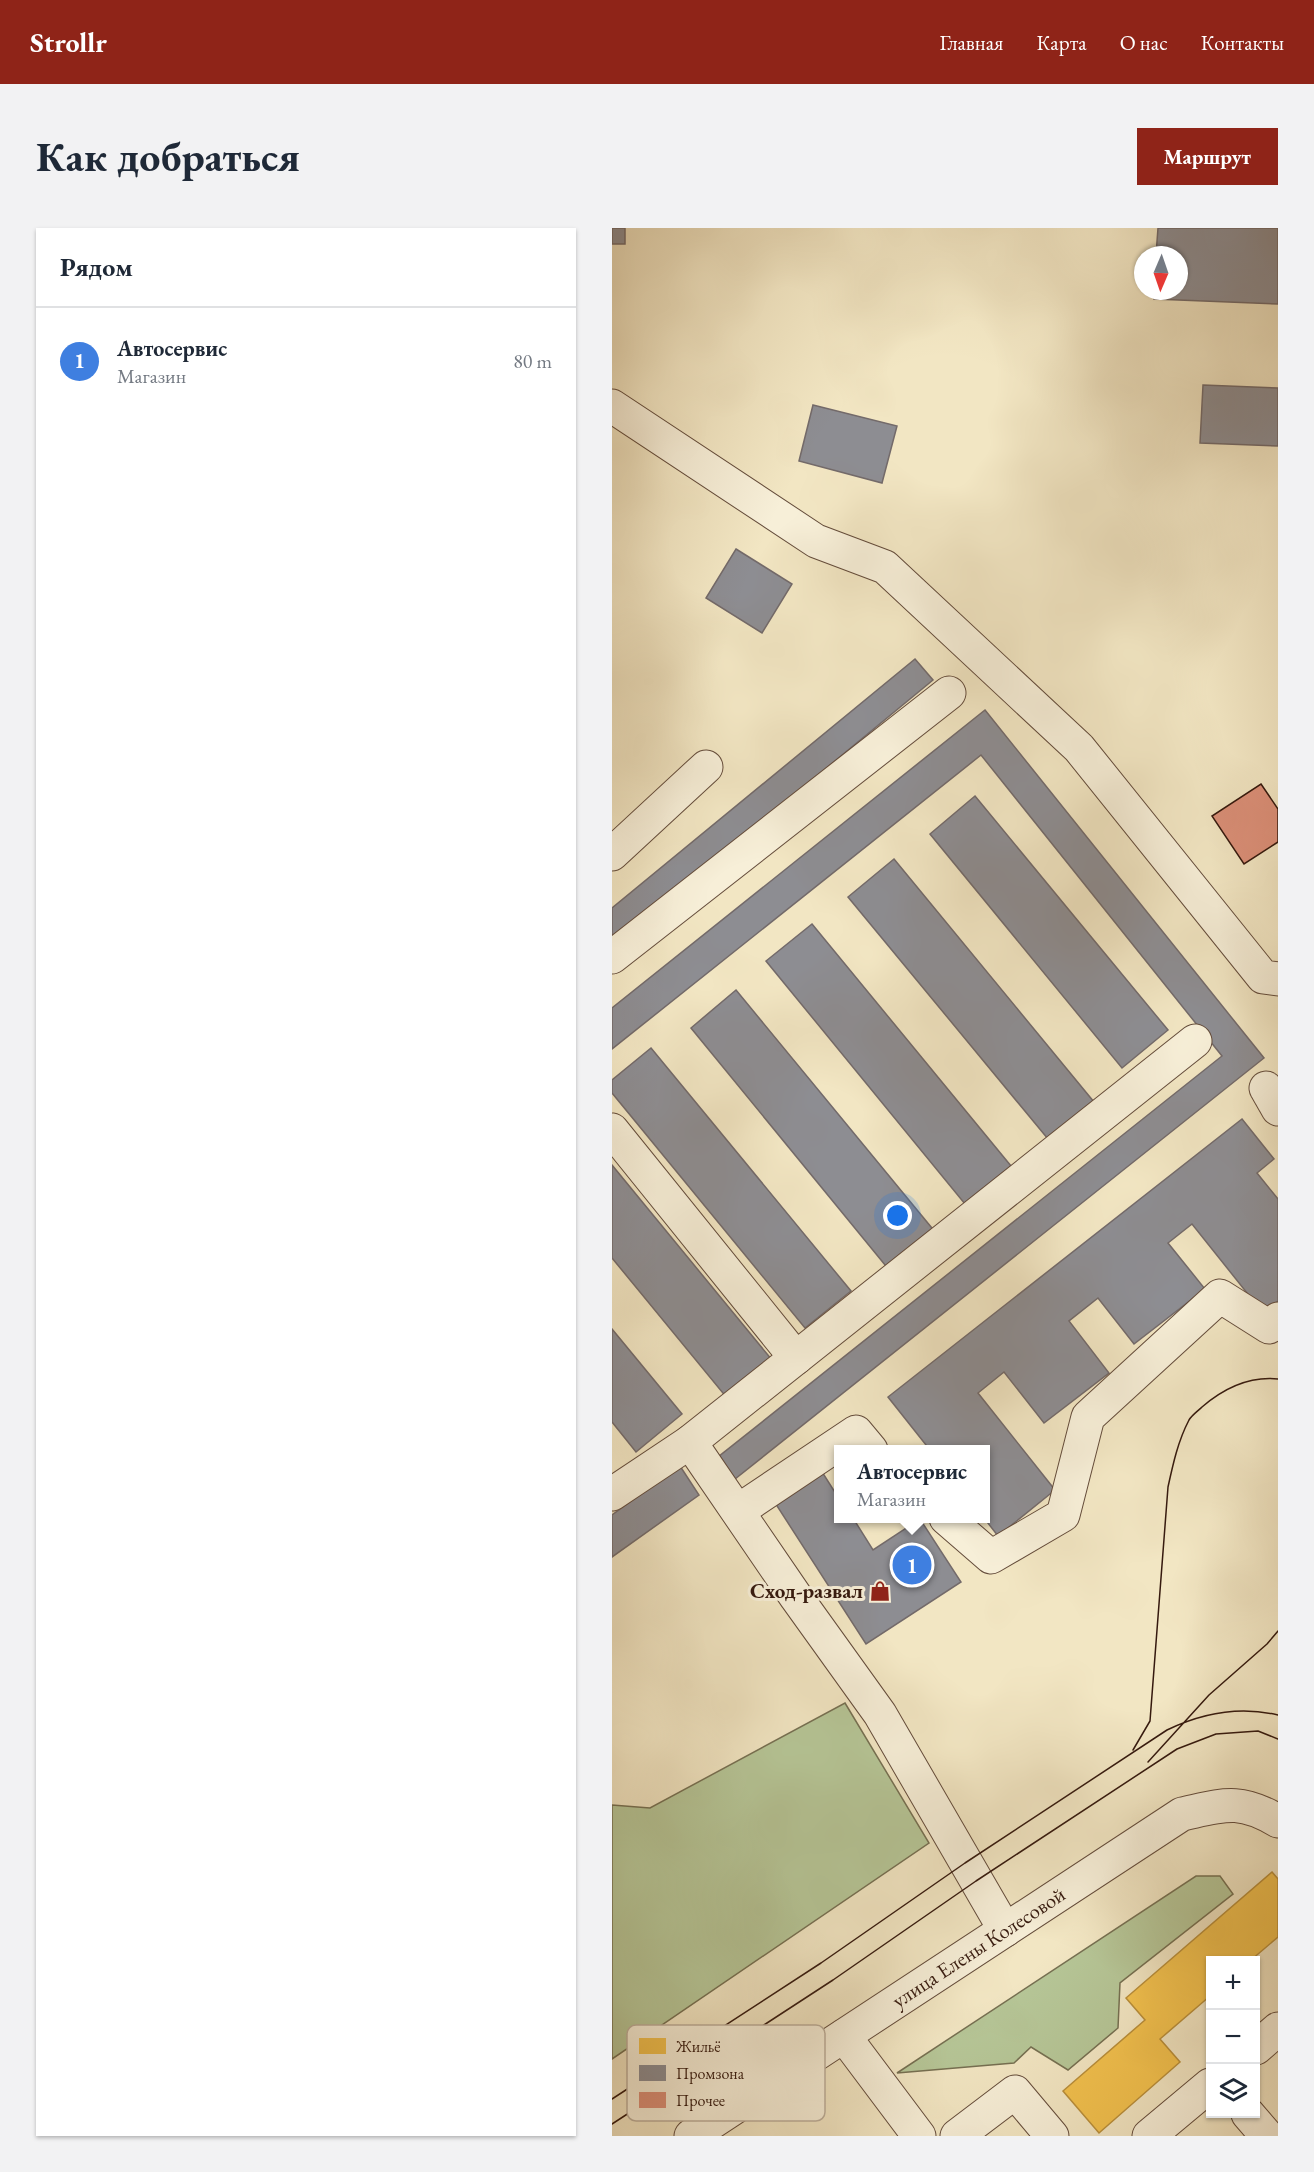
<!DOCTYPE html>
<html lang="ru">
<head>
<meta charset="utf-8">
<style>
  body { margin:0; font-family:"EB Garamond",serif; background:#f2f2f3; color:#1f2937 }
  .controls { position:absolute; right:18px; bottom:18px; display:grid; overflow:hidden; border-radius:0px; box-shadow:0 2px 4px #0004 }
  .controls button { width:54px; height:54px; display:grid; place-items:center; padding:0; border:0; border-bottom:2px solid #e0e1e3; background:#fff; color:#1f2937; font:30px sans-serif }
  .compass { position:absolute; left:522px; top:18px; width:54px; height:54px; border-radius:50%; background:#fff; box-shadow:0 2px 4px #0004; rotate:182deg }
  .you { position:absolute; left:286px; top:988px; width:21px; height:21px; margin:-15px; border:4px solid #fff; border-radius:50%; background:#1a73e8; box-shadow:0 0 0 9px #1a73e833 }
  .badge { display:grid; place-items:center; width:39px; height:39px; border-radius:50%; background:#8f2418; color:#fff; font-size:20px; font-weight:700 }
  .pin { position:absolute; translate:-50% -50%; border:3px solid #fff; box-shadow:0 2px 6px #0006 }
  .popup { position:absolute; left:222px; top:1217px; width:156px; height:78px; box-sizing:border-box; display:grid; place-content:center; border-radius:0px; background:#fff; filter:drop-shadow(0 2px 4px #0005); font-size:20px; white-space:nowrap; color:#747a83 }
  .popup b { font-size:22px; color:#1f2937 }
  .popup::after { content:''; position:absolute; left:50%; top:100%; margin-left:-12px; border:12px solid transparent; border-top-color:#fff }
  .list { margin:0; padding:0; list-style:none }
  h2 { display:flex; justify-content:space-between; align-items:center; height:78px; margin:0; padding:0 24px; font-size:26px }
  h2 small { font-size:20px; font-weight:400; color:#747a83 }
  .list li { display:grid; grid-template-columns:39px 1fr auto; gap:18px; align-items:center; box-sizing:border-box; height:108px; padding:0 24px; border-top:2px solid #e0e1e3 }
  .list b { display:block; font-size:22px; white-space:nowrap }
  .list p { margin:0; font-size:20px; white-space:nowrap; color:#747a83 }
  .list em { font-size:20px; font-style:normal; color:#747a83 }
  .icon { flex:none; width:33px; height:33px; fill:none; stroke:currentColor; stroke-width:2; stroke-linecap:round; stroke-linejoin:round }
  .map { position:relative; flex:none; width:666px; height:1908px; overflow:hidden; border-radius:0px }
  header { display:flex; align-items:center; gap:36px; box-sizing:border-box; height:84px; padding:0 30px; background:#8f2418; color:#fff }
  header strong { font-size:28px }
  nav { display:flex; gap:33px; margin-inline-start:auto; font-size:21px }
  .intro { display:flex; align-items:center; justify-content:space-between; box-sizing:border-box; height:144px; padding:0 36px }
  h1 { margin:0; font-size:42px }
  .button { padding:15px 27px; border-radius:0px; background:#8f2418; color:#fff; font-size:21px; font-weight:700 }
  main { display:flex; gap:36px; padding:0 36px }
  aside { flex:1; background:#fff; border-radius:0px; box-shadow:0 2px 4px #0004 }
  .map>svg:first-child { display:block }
  .green { fill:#b6c697; stroke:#767052; stroke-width:1.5 }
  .homes { fill:#f2c14e; stroke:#b98f3b; stroke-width:1.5 }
  .industry { fill:#8d8d92; stroke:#736a6a; stroke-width:1.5 }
  .building { fill:#dc9079; stroke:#35190e; stroke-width:1.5 }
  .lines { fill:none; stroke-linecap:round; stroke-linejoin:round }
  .minor-casing { stroke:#644c3b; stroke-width:35 }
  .minor { stroke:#f7efd8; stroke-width:33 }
  .tram { stroke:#35190e; stroke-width:1.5 }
  .labels { text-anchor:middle; stroke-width:6; stroke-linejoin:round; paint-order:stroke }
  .poi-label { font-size:21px; font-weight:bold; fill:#35190e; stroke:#f7efd8; text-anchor:end }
  .street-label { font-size:21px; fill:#35190e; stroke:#f7efd8 }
  .key { fill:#f7efd8; stroke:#bdaf9b; stroke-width:1.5 }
  .key-label { font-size:16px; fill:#35190e }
</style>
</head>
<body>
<header>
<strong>Strollr</strong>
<nav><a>Главная</a><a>Карта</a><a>О нас</a><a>Контакты</a></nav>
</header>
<div class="intro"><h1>Как добраться</h1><a class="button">Маршрут</a></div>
<main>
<aside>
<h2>Рядом<small></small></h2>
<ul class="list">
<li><span class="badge" style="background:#3f7fe0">1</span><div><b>Автосервис</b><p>Магазин</p></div><em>80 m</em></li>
</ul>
</aside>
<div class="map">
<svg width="666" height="1908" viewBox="0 0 666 1908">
  <rect width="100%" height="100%" fill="#f2e6c3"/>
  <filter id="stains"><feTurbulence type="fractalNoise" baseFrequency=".00333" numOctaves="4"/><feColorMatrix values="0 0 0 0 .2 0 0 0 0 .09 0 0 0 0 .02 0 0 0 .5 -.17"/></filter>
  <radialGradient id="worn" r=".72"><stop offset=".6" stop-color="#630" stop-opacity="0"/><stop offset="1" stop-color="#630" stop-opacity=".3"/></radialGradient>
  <path class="green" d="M 233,1475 L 317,1615 L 0,1831 L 0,1577 L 38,1580 Z
    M 584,1648 L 608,1648 L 621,1666 L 508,1755 L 506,1800 L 456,1842 L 419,1819 L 402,1835 L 285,1845 Z"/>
  <path class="homes" d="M 660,1644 L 666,1651 L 666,1709 L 639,1732 L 598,1732 L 598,1768 L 548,1811 L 568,1834 L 487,1905 L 451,1863 L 533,1792 L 514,1770 Z"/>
  <path class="industry" d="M 0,0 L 13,0 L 13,16 L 0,16 Z
    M 546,0 L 666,0 L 666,76 L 542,71 L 543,63 L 567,63 L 567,27 L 544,27 Z
    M 591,157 L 666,160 L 666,218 L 588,215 Z
    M 201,177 L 285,198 L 270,255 L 187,233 Z
    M 124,321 L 180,356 L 150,405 L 94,370 Z
    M 303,431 L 321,452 L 0,717 L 0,680 Z
    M 373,482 L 652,830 L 118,1255 L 101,1233 L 610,828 L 369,527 L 0,821 L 0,780 Z
    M 363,568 L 556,802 L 510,840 L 318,606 Z
    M 282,631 L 482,874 L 436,911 L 236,669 Z
    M 200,696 L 399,938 L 353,976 L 154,733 Z
    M 124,762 L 324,1005 L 278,1043 L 79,800 Z
    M 39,820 L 239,1063 L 193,1100 L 0,865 L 0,852 Z
    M 630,891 L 662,931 L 645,945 L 666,971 L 666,1073 L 651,1085 L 580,996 L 556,1015 L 593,1061 L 522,1116 L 486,1070 L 457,1093 L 497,1145 L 432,1195 L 392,1144 L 366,1165 L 443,1262 L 386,1308 L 372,1290 L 374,1222 L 318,1222 L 276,1169 Z
    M 0,937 L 160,1132 L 115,1170 L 0,1030 Z
    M 0,1101 L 70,1186 L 24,1224 L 0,1194 Z
    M 205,1236 L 226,1269 L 226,1290 L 241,1290 L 261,1322 L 308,1291 L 349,1354 L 254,1416 L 158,1267 Z
    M 68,1238 L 87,1267 L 0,1329 L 0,1287 Z"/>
  <path class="building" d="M 649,556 L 666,581 L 666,614 L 632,636 L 600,588 Z"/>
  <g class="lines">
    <g class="minor-casing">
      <g id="minor">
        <path d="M 0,178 L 204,313 L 273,339 L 467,520 L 651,749 L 666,751"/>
        <path d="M 0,626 L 94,539"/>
        <path d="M 0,729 L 337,465"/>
        <path d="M 654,860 L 666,881"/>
        <path d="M 0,902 L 184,1130"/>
        <path d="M 78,1214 L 184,1369 L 268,1486 L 393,1702"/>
        <path d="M 0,1266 L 78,1214 L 583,813"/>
        <path d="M 126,1283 L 244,1204 L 259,1222"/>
        <path d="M 334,1290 L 379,1329 L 451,1287 L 476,1189 L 608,1068 L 657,1099 L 666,1091"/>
        <path d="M 232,1808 L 307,1908"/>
        <path d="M 644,1820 L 666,1801"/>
        <path d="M 636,1886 L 655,1908"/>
        <path id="s1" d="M 79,1908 L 570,1586 C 612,1577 627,1570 666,1593"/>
        <path d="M 345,1908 L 403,1864 L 440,1908"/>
        <path d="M 537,1908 L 598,1857"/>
      </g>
    </g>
    <use href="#minor" class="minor"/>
    <path class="tram" d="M 521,1522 L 538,1493 L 556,1259 C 561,1236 566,1213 577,1192 C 580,1187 586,1183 590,1179 C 611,1161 637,1148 666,1151
      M 536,1534 L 597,1467 L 655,1416 L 666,1403
      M 0,1871 L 209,1735 L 353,1635 L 555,1502 C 590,1485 628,1478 666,1487
      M 0,1896 L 221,1752 L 364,1653 L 565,1521 L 604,1506 L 646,1503 L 666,1511"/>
  </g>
  <defs>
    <g id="shop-bare" transform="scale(1.62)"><path d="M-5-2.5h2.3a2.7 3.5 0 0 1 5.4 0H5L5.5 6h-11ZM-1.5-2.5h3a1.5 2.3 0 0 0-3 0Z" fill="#8f2418" stroke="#f7efd8" stroke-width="2.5" paint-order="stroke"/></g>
  </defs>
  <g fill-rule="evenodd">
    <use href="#shop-bare" x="268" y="1363"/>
  </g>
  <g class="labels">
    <g class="poi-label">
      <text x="251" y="1370">Сход-развал</text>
    </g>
    <g class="street-label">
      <text dy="7" stroke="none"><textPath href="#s1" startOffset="344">улица Елены Колесовой</textPath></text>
    </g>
  </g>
  <rect x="15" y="1797" width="198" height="96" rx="9" class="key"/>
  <rect x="27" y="1810" width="27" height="16" fill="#f2c14e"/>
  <rect x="27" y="1837" width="27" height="16" fill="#8d8d92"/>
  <rect x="27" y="1864" width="27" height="16" fill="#dc9079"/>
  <g class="key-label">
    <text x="64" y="1824">Жильё</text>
    <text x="64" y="1851">Промзона</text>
    <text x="64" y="1878">Прочее</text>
  </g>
  <rect width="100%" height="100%" filter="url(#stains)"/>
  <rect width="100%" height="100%" fill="url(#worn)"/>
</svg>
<div class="controls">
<button>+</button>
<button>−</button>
<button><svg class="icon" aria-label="layers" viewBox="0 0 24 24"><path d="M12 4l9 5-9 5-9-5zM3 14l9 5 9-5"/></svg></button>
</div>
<svg class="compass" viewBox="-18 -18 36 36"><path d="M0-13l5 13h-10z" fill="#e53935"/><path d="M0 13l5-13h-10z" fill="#747a83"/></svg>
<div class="you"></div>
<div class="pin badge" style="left:300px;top:1337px;background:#3f7fe0">1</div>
<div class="popup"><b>Автосервис</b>Магазин</div>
</div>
</main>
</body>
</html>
